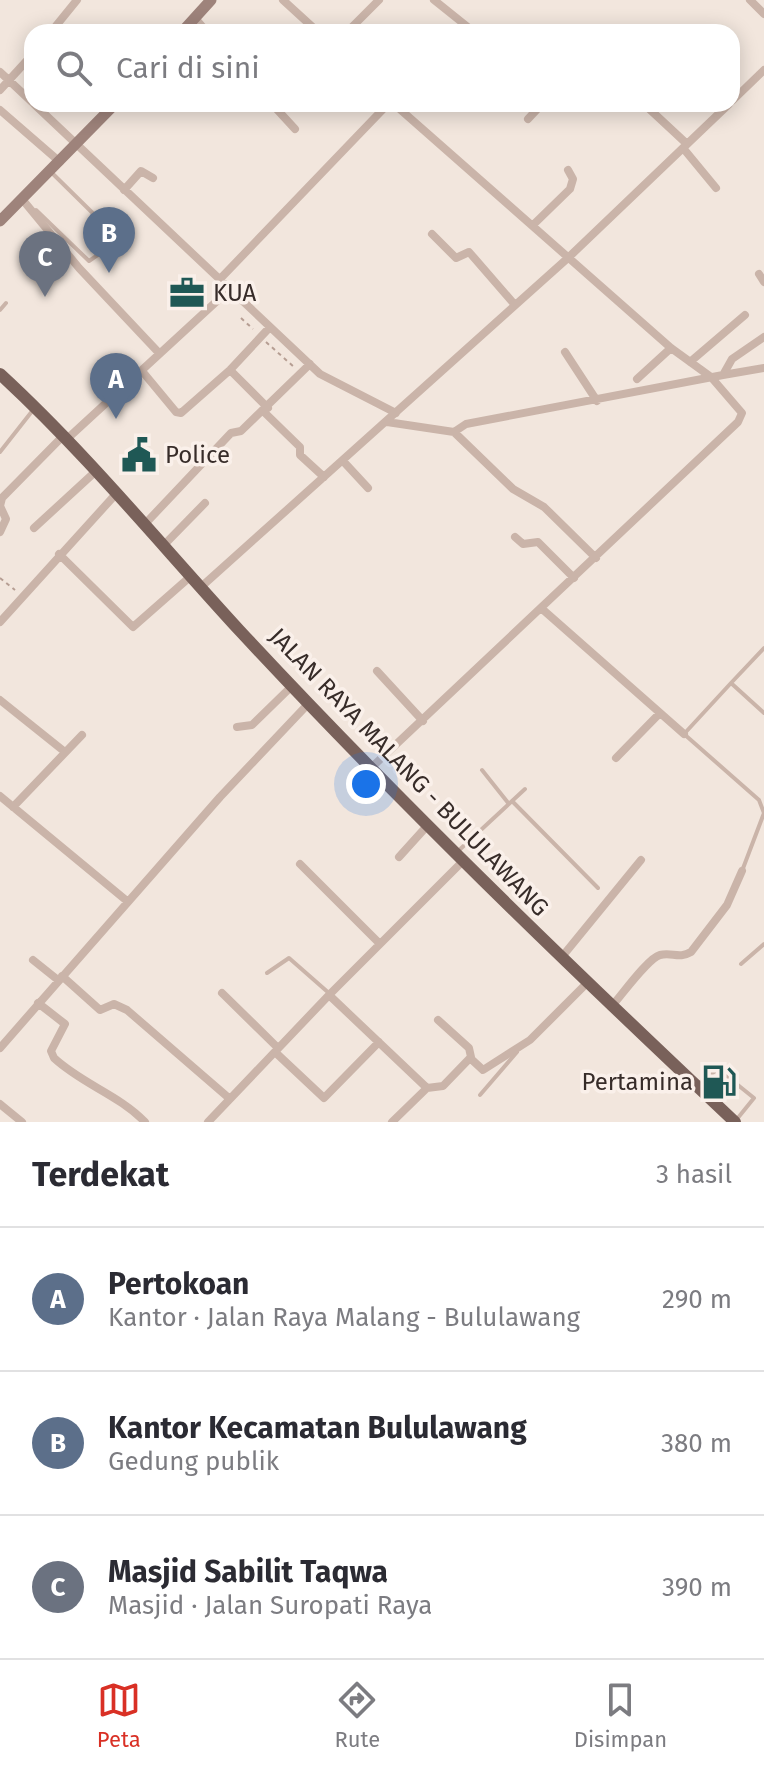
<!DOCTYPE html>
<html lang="id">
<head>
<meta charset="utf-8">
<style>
  body { margin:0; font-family:"Fira Sans",sans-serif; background:#f7f7f7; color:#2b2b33 }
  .you { position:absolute; left:366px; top:784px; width:28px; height:28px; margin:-20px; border:6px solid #fff; border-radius:50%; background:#1a73e8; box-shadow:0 0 0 12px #1a73e833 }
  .badge { display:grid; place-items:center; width:52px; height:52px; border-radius:50%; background:#d93025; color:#fff; font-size:26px; font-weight:700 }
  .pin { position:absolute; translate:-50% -66px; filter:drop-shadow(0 2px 4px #0008) }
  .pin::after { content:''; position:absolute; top:42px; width:28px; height:24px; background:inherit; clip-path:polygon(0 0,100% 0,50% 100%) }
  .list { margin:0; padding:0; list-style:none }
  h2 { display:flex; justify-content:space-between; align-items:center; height:104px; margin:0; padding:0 32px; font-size:34px }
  h2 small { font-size:26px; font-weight:400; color:#7c7c81 }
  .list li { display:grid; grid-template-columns:52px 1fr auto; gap:24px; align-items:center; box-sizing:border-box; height:144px; padding:0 32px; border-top:2px solid #e1e1e2 }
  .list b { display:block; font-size:30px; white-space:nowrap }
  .list p { margin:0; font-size:26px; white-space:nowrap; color:#7c7c81 }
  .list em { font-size:26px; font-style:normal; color:#7c7c81 }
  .icon { flex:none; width:44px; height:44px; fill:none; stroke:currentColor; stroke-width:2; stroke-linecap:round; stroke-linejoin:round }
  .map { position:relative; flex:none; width:764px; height:1122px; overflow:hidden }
  .search { position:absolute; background:#fff; box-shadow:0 4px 20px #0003; left:24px; right:24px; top:24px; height:88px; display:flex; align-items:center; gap:20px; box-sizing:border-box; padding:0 28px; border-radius:24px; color:#7c7c81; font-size:30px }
  .sheet { height:536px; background:#fff }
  nav { display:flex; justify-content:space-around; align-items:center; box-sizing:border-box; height:112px; border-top:2px solid #e1e1e2; background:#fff; font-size:22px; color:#7c7c81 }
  nav a { display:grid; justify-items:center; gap:4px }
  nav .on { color:#d93025 }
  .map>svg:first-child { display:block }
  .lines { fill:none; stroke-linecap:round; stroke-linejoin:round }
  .path { stroke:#b69e93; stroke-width:2; stroke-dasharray:4 4; stroke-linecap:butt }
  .lane { stroke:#cab4a9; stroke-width:4 }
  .street { stroke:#cab4a9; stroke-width:8 }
  .secondary { stroke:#9e837b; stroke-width:11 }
  .primary { stroke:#79615a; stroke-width:12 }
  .labels { text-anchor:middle; stroke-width:7; stroke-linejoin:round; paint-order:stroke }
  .poi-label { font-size:24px; fill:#372c29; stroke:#faf0ea; text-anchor:start }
  .street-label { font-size:24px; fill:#372c29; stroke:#faf0ea }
</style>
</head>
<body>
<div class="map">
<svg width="764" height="1122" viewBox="0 0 764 1122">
  <rect width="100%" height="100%" fill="#f2e6dd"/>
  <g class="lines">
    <path class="path" d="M 241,318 L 253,329
      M 266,342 L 294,367
      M 0,578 L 15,590"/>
    <path class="lane" d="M 36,210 L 89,261 L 115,243 L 115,235 L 52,173
      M 0,310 L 6,303
      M 0,452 L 33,410
      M 731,683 L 764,648
      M 764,713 L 731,683 L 684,734 L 759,800 L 764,813
      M 482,770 L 509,804
      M 512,801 L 598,888
      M 456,853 L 525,789
      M 742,871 L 764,813
      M 741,964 L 764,944
      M 267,973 L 289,958 L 330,994
      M 698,1084 L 718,1069 L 754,1098 L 737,1119
      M 480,1095 L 517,1052"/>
    <path class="street" d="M 283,0 L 318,32
      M 434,0 L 474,32
      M 750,0 L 764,14
      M 195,18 L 207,32
      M 51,32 L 77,0
      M 347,32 L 379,0
      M 0,72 L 32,102
      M 0,90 L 32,55
      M 732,101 L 764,70
      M 34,104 L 320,374 L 396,413
      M 272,104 L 295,129
      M 566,104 L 569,106
      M 644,104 L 687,144
      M 0,110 L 60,162
      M 528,119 L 542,104
      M 683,148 L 716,188
      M 124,190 L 141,171 L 153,178
      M 22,199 L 79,268 L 159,353
      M 533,225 L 570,189 L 573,179 L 568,170
      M 432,234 L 456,258 L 469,252 L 515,305
      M 759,274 L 764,282
      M 220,279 L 388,104
      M 565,352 L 597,401
      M 690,362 L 745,315
      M 230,370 L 268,408
      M 142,371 L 176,412 L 181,413 L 230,370 L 270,327
      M 723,375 L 764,368
      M 637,379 L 671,348
      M 263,411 L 300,447 L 300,455 L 324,477
      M 387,422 L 454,432 L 513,489 L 544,507 L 596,558
      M 454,432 L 466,424 L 723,375 L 732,359 L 764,337
      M 67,439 L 230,289
      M 343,461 L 368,488
      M 144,525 L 231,433 L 241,431 L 310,364
      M 34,528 L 95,472
      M 0,532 L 6,519 L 0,506 L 2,498 L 64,435
      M 515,537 L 523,544 L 538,542 L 574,578
      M 163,546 L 205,503
      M 59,554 L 133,627 L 191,576
      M 201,587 L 569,257 L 729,104
      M 541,608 L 684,734
      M 0,622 L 115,495
      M 377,671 L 423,721
      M 0,700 L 65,752
      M 237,727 L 252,725 L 293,685
      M 616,758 L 659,714
      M 372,767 L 738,422 L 742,413 L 711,377 L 671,348 L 394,104
      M 0,796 L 127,901
      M 13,807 L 82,735
      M 399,857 L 427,826
      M 300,864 L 379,943
      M 561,958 L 641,860
      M 33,960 L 58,980
      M 62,976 L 100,1010 L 114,1004 L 127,1010 L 230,1099
      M 222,993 L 278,1048
      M 329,995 L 427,1088
      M 38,1003 L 65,1024 L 51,1051 L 54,1058 C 82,1084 119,1095 145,1122
      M 611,1007 C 621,996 648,958 660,955 C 672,952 679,959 691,952 L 727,905 L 742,871
      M 0,1048 L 220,797 L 309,703
      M 275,1052 L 324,1098 L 379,1042
      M 470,1058 L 483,1070 L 530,1040 L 587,983
      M 0,1104 L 22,1122
      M 208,1122 L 330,994 L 463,861
      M 392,1122 L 427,1088 L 443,1086 L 471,1057 L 469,1048 L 438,1020"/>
    <path class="secondary" d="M 182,32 L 211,0
      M 0,221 L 115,104"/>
    <path class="primary" d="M 0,374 C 86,453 161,545 240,631 C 398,801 566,963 735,1122"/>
  </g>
  <defs>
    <g id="office-bare" transform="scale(2.76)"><path d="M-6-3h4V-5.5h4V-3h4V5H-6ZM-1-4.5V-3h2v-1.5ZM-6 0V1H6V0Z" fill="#1f5855" stroke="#faf0ea" stroke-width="2.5" paint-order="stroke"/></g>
    <g id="civic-bare" transform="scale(2.76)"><path d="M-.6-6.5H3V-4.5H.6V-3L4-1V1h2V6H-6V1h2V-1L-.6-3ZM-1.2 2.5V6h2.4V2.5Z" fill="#1f5855" stroke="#faf0ea" stroke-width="2.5" paint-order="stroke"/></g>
    <g id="fuel-bare" transform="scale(2.76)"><path d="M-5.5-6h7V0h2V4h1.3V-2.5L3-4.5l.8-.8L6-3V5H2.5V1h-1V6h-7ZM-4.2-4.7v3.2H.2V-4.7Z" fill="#1f5855" stroke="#faf0ea" stroke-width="2.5" paint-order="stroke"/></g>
  </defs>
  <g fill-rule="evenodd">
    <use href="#office-bare" x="187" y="293"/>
    <use href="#civic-bare" x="139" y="455"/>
    <use href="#fuel-bare" x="719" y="1082"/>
  </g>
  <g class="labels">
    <g class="poi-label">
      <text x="213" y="301">KUA</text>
      <text x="165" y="463">Police</text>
      <text x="693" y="1090" text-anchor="end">Pertamina</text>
    </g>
    <g class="street-label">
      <text transform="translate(409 772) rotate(46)" y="8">JALAN RAYA MALANG - BULULAWANG</text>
    </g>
  </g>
</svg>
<div class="you"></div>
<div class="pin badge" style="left:116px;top:419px;background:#5c6f8a">A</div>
<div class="pin badge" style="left:109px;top:273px;background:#5c6f8a">B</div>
<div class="pin badge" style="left:45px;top:297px;background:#6b7280">C</div>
<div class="search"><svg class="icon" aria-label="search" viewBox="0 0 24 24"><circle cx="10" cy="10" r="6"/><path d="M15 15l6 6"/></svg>Cari di sini</div>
</div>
<section class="sheet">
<h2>Terdekat<small>3 hasil</small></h2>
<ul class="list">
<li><span class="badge" style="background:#5c6f8a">A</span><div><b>Pertokoan</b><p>Kantor · Jalan Raya Malang - Bululawang</p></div><em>290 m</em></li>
<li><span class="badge" style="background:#5c6f8a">B</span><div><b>Kantor Kecamatan Bululawang</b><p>Gedung publik</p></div><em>380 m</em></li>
<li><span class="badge" style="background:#6b7280">C</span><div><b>Masjid Sabilit Taqwa</b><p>Masjid · Jalan Suropati Raya</p></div><em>390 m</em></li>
</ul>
</section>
<nav>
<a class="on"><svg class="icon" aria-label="map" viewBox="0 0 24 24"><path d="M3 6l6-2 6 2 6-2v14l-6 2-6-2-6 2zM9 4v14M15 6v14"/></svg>Peta</a>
<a><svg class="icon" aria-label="directions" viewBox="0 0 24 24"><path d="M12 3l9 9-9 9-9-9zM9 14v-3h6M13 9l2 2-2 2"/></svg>Rute</a>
<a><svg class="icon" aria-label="saved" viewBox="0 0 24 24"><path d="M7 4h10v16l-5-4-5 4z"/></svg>Disimpan</a>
</nav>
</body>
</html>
